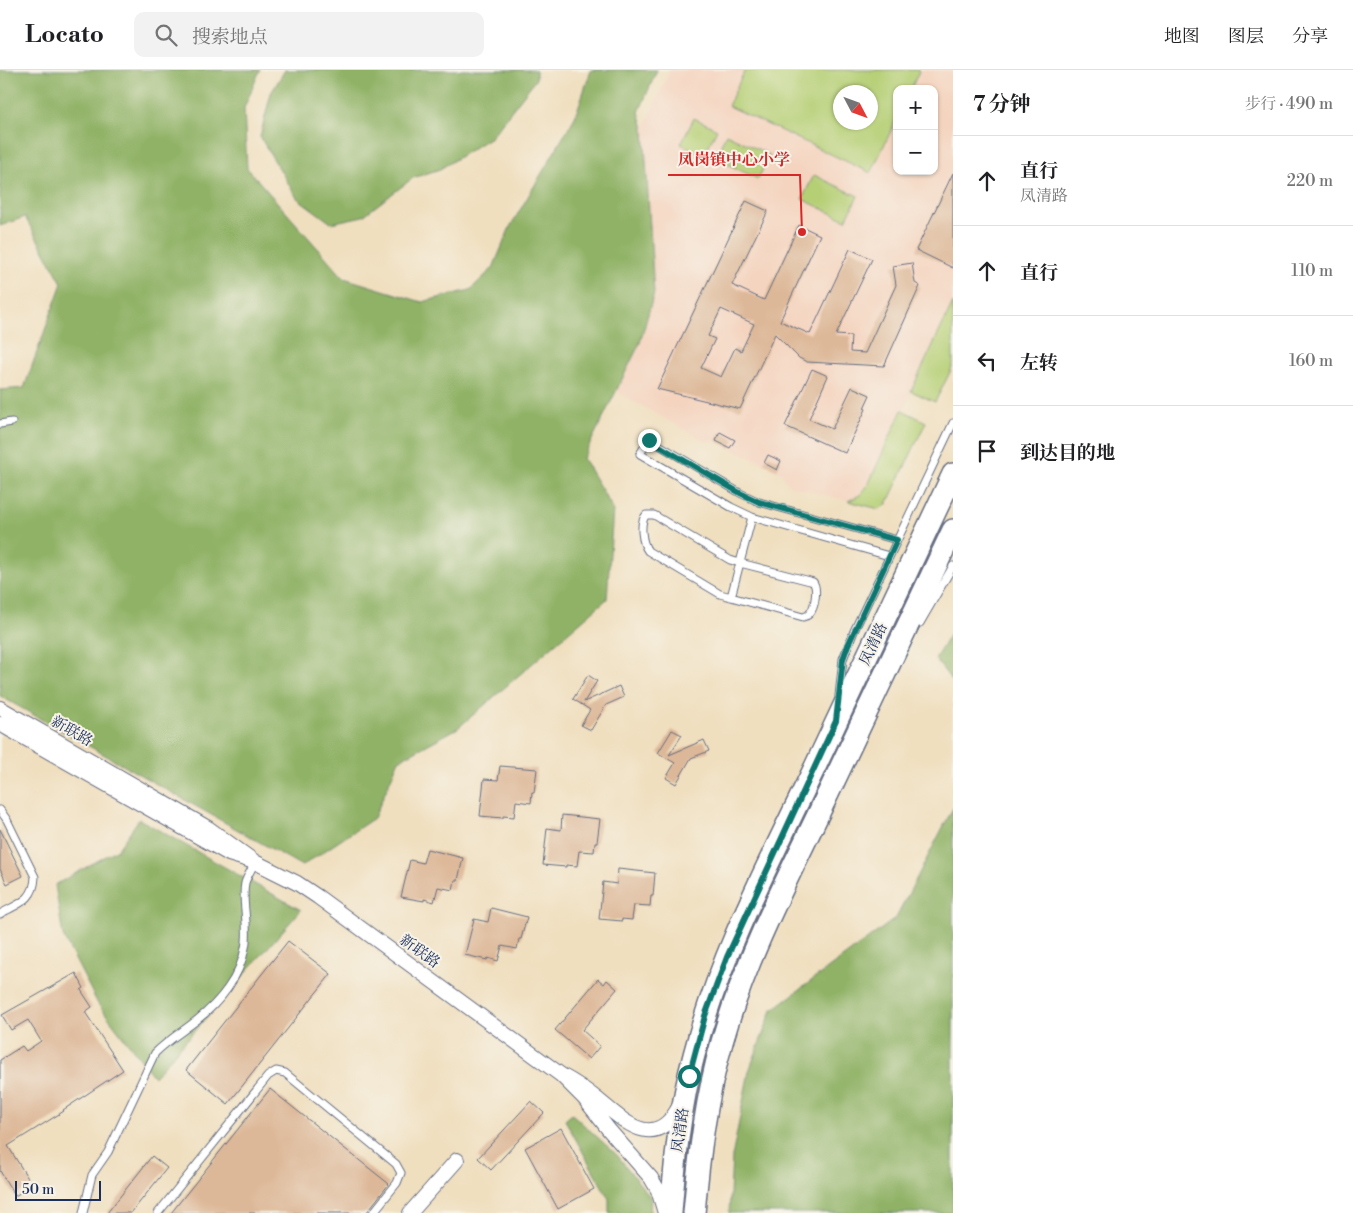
<!DOCTYPE html>
<html lang="zh">
<head>
<meta charset="utf-8">
<style>
  body { margin:0; font-family:"Libre Bodoni","Noto Serif SC",serif; background:#f2f2f2; color:#202124 }
  .controls { position:absolute; right:15px; top:15px; display:grid; overflow:hidden; border-radius:10px; box-shadow:0 1px 4px #0004 }
  .controls button { width:45px; height:45px; display:grid; place-items:center; padding:0; border:0; border-bottom:1px solid #e0e0e0; background:#fff; color:#202124; font:25px sans-serif }
  .compass { position:absolute; left:833px; top:15px; width:45px; height:45px; border-radius:50%; background:#fff; box-shadow:0 1px 4px #0004; rotate:131deg }
  .scale { position:absolute; left:15px; bottom:12px; width:86px; box-sizing:border-box; padding-left:5px; border:2px solid #1b2f5e; border-top:0; font-size:14px; line-height:18px; white-space:nowrap; color:#1b2f5e; -webkit-text-stroke:4px #f7f3e8; paint-order:stroke }
  .stop { position:absolute; width:15px; height:15px; margin:-11px; border:4px solid #0f766e; border-radius:50%; background:#fff }
  .stop.end { background:#0f766e; border-color:#fff; box-shadow:0 1px 5px #0008 }
  .list { margin:0; padding:0; list-style:none }
  h2 { display:flex; justify-content:space-between; align-items:center; height:65px; margin:0; padding:0 20px; font-size:21px }
  h2 small { font-size:16px; font-weight:400; color:#757577 }
  .list li { display:grid; grid-template-columns:32px 1fr auto; gap:15px; align-items:center; box-sizing:border-box; height:90px; padding:0 20px; border-top:1px solid #e0e0e0 }
  .list b { display:block; font-size:19px; white-space:nowrap }
  .list p { margin:0; font-size:16px; white-space:nowrap; color:#757577 }
  .list em { font-size:16px; font-style:normal; color:#757577 }
  .icon { flex:none; width:28px; height:28px; fill:none; stroke:currentColor; stroke-width:2; stroke-linecap:round; stroke-linejoin:round }
  .map { position:relative; flex:none; width:953px; height:1143px; overflow:hidden }
  header { display:flex; align-items:center; gap:30px; box-sizing:border-box; height:70px; padding:0 25px; background:#fff; border-bottom:1px solid #e0e0e0 }
  header strong { font-size:24px }
  nav { display:flex; gap:28px; margin-inline-start:auto; font-size:18px }
  .search { width:350px; height:45px; background:#f2f2f2; display:flex; align-items:center; gap:12px; box-sizing:border-box; padding:0 18px; border-radius:10px; color:#757577; font-size:19px }
  main { display:flex }
  aside { flex:1; background:#fff }
  .map>svg:first-child { display:block }
  .built { fill:#f4d4bf; fill-rule:evenodd }
  .green { fill:#b5cf75; stroke:#687f6a; fill-rule:evenodd }
  .forest { fill:#90b266; stroke:#567062 }
  .building { fill:#ddb898; fill-rule:evenodd }
  .lines { fill:none; stroke-linecap:round; stroke-linejoin:round }
  .service-casing { stroke:#666d80; stroke-width:9 }
  .minor-casing { stroke:#666d80; stroke-width:16 }
  .primary-casing { stroke:#666d80; stroke-width:24 }
  .service { stroke:#fff; stroke-width:7 }
  .minor { stroke:#fff; stroke-width:14 }
  .primary { stroke:#fff; stroke-width:21 }
  .route { stroke:#0f766e; stroke-width:6 }
  .labels { text-anchor:middle; stroke-width:4; stroke-linejoin:round; paint-order:stroke }
  .street-label { font-size:15px; fill:#1b2f5e; stroke:#f7f3e8 }
  .leader { fill:none; stroke:#d62828; stroke-width:2 }
  .callout-dot { fill:#d62828; stroke:#f7f3e8; stroke-width:2 }
  .callout-label { font-size:16px; text-anchor:middle; font-weight:bold; fill:#d62828; stroke:#f7f3e8; stroke-width:4; stroke-linejoin:round; paint-order:stroke }
</style>
</head>
<body>
<header>
<strong>Locato</strong>
<div class="search"><svg class="icon" aria-label="search" viewBox="0 0 24 24"><circle cx="10" cy="10" r="6"/><path d="M15 15l6 6"/></svg>搜索地点</div>
<nav><a>地图</a><a>图层</a><a>分享</a></nav>
</header>
<main>
<div class="map">
<svg width="953" height="1143" viewBox="0 0 953 1143">
  <rect width="100%" height="100%" fill="#f7f3e8"/>
  <filter id="ink" filterUnits="userSpaceOnUse"><feTurbulence type="fractalNoise" baseFrequency=".02" numOctaves="2"/><feDisplacementMap in="SourceGraphic" scale="10" xChannelSelector="R" yChannelSelector="G"/><feConvolveMatrix kernelMatrix="1 2 1 2 8 2 1 2 1" color-interpolation-filters="sRGB"/></filter>
  <filter id="wash" filterUnits="userSpaceOnUse"><feTurbulence type="fractalNoise" baseFrequency=".0096" numOctaves="4" result="noise"/><feDisplacementMap in="SourceGraphic" scale="20" xChannelSelector="R" yChannelSelector="G"/><feGaussianBlur stdDeviation="1.12" result="paint"/><feColorMatrix in="noise" values="0 0 0 0 0 0 0 0 0 0 0 0 0 0 0 0 0 1.4 0 .05"/><feComposite in="paint" operator="in"/></filter>
  <g filter="url(#wash)">
    <rect width="100%" height="100%" fill="#f0dfbf"/>
    <path class="built" d="M 670,0 L 953,0 L 953,233 L 868,415 L 860,425 L 848,431 L 791,416 L 785,410 L 782,402 L 716,371 L 705,371 L 617,322 L 640,273 L 654,223 L 644,58 ZM 897,19 L 934,19 L 934,101 L 897,101 ZM 841,22 L 871,22 L 871,52 L 841,52 Z"/>
    <path class="green" d="M 745,0 L 917,0 L 919,1 L 911,19 L 897,19 L 897,48 L 871,103 L 728,36 ZM 841,22 L 871,22 L 871,52 L 841,52 Z
      M 694,48 L 717,59 L 704,85 L 681,74 Z
      M 726,64 L 770,85 L 758,109 L 715,88 Z
      M 814,105 L 858,126 L 846,150 L 802,129 Z
      M 953,233 L 953,296 L 935,332 L 911,321 Z
      M 902,340 L 926,352 L 887,434 L 879,439 L 848,431 L 860,425 L 868,415 Z"/>
    <path class="forest" d="M 0,0 L 260,0 L 244,38 L 247,98 L 344,208 L 422,232 L 470,220 L 493,198 L 510,157 L 575,47 L 591,0 L 657,0 L 639,42 L 644,58 L 654,223 L 640,273 L 583,388 L 613,439 L 607,529 L 458,658 L 399,690 L 374,748 L 302,796 L 0,626 L 0,320 L 24,318 L 62,213 L 25,147 L 0,156 Z
      M 285,0 L 536,0 L 536,9 L 491,67 L 440,99 L 413,108 L 363,146 L 331,153 L 297,128 L 260,67 L 271,23 Z
      M 953,559 L 953,612 L 935,589 Z
      M 953,738 L 953,1143 L 729,1143 L 732,1087 L 749,1001 L 772,940 L 896,848 Z
      M 139,749 L 301,840 L 154,1007 L 98,934 L 63,866 L 55,815 L 118,779 Z
      M 572,1044 L 617,1085 L 651,1128 L 650,1143 L 609,1143 L 609,1129 L 565,1050 Z"/>
    <g id="blocks">
      <path class="building" d="M 953,103 L 953,198 L 916,180 Z
        M 746,131 L 768,141 L 732,215 L 764,230 L 799,155 L 820,165 L 780,251 L 810,264 L 850,179 L 872,189 L 836,265 L 851,266 L 850,282 L 865,283 L 896,215 L 893,196 L 912,193 L 915,213 L 920,216 L 884,296 L 807,292 L 799,288 L 775,264 L 740,339 L 657,319 ZM 721,239 L 754,254 L 741,281 L 735,278 L 721,307 L 701,298 L 715,269 L 708,266 Z
        M 812,299 L 828,306 L 809,349 L 832,359 L 852,317 L 870,325 L 864,338 L 866,339 L 845,383 L 785,356 Z
        M 720,362 L 735,370 L 730,378 L 716,371 Z
        M 768,385 L 781,391 L 777,400 L 764,393 Z
        M 588,605 L 597,611 L 584,632 L 619,616 L 624,627 L 606,635 L 591,660 L 581,655 L 590,640 L 573,629 Z
        M 672,660 L 682,665 L 669,685 L 704,670 L 709,681 L 691,688 L 676,714 L 666,708 L 675,693 L 658,683 Z
        M 500,696 L 537,699 L 534,723 L 532,722 L 531,733 L 516,731 L 514,747 L 503,746 L 503,748 L 480,746 L 484,709 L 498,710 Z
        M 562,745 L 600,749 L 597,772 L 595,772 L 594,782 L 579,781 L 577,796 L 566,795 L 566,797 L 543,795 L 547,758 L 561,760 Z
        M 0,759 L 23,806 L 7,814 L 0,799 Z
        M 427,779 L 463,788 L 458,810 L 455,810 L 453,820 L 438,817 L 434,832 L 424,829 L 424,831 L 401,827 L 410,790 L 423,793 Z
        M 618,799 L 655,803 L 653,826 L 651,826 L 650,836 L 634,835 L 632,850 L 622,849 L 622,851 L 599,849 L 603,812 L 617,814 Z
        M 491,838 L 527,847 L 521,869 L 519,869 L 517,879 L 502,876 L 498,891 L 488,888 L 487,890 L 465,885 L 474,849 L 488,852 Z
        M 288,871 L 331,904 L 228,1034 L 186,1000 Z
        M 76,903 L 84,918 L 81,920 L 92,937 L 85,942 L 123,1000 L 63,1040 L 64,1041 L 8,1076 L 32,1115 L 15,1126 L 0,1101 L 0,990 L 22,976 L 26,981 L 41,971 L 28,950 L 11,960 L 2,945 Z
        M 598,909 L 604,914 L 607,910 L 617,919 L 582,960 L 600,976 L 589,989 L 555,960 Z
        M 270,1019 L 389,1114 L 366,1143 L 171,1143 Z
        M 531,1031 L 544,1043 L 491,1100 L 478,1088 Z
        M 561,1058 L 594,1119 L 558,1139 L 525,1078 Z
        M 152,1086 L 167,1098 L 131,1143 L 107,1143 Z"/>
    </g>
  </g>
  <g filter="url(#ink)">
    <use href="#blocks" fill-opacity="0" stroke="#666d80" stroke-width="1"/>
    <g class="lines">
      <g class="service-casing">
        <path id="service" d="M 0,354 L 12,352
          M 889,486 L 752,447 L 731,437 L 640,384 L 649,369 L 740,423 L 759,432 L 897,470
          M 731,527 L 720,524 L 648,481 C 642,473 639,453 646,445 L 654,445 L 730,490 L 740,493 L 810,511 L 813,512 C 818,518 815,537 810,543 C 808,546 806,546 803,547 L 731,527 C 738,501 745,474 752,447
          M 920,553 L 953,496
          M 839,626 L 843,589 L 854,561 L 953,353
          M 0,740 L 7,750 L 35,807 C 34,831 19,833 0,844
          M 83,1143 L 92,1105 L 108,1082 L 155,983 C 168,970 183,961 197,950 C 220,932 240,907 245,878 C 250,856 241,832 245,813 C 247,806 252,799 255,792
          M 158,1143 L 268,1006 L 276,1001 L 285,1003 L 396,1094 L 401,1103 L 397,1113 L 373,1143"/>
      </g>
      <g class="minor-casing">
        <path id="minor" d="M 0,638 L 208,758 L 255,792 L 229,784 L 0,654
          M 255,792 L 297,813 L 318,827 L 561,1005
          M 410,1143 L 457,1090
          M 665,1143 L 658,1120 L 651,1108 L 609,1060 L 584,1028 L 561,1005 C 574,1012 586,1020 597,1029 C 625,1052 655,1083 680,1035"/>
      </g>
      <g class="primary-casing">
        <path id="primary" d="M 671,1143 C 675,1090 680,1036 694,985 C 720,884 770,791 815,697 C 861,599 907,501 953,404
          M 694,1143 C 699,1085 706,1028 722,972 C 746,887 789,806 827,726 C 869,638 911,549 953,460"/>
      </g>
      <use href="#service" class="service"/>
      <use href="#minor" class="minor"/>
      <use href="#primary" class="primary"/>
    </g>
  </g>
  <g class="lines" filter="url(#ink)">
    <path class="route" d="M 649,370 L 740,423 L 759,432 L 897,470 L 848,575 L 843,589 L 836,651 L 727,887 L 705,946 L 689,1006"/>
  </g>
  <g class="labels">
    <g class="street-label">
      <text transform="translate(873 574) rotate(-65)" y="5">凤清路</text>
      <text transform="translate(72 661) rotate(30)" y="5">新联路</text>
      <text transform="translate(420 881) rotate(36)" y="5">新联路</text>
      <text transform="translate(680 1060) rotate(-82)" y="5">凤清路</text>
    </g>
  </g>
  <path class="leader" d="M802 162L800 105H668"/>
  <circle class="callout-dot" cx="802" cy="162" r="5"/>
  <g class="callout-label">
    <text x="734" y="95">凤岗镇中心小学</text>
  </g>
</svg>
<div class="controls">
<button>+</button>
<button>−</button>
</div>
<svg class="compass" viewBox="-18 -18 36 36"><path d="M0-13l5 13h-10z" fill="#e53935"/><path d="M0 13l5-13h-10z" fill="#757577"/></svg>
<div class="scale">50 m</div>
<div class="stop" style="left:689px;top:1006px"></div>
<div class="stop end" style="left:649px;top:370px"></div>
</div>
<aside>
<h2>7 分钟<small>步行 · 490 m</small></h2>
<ul class="list">
<li><svg class="icon" aria-label="ahead" viewBox="0 0 24 24"><path d="M12 20V5M6 11l6-6 6 6"/></svg><div><b>直行</b><p>凤清路</p></div><em>220 m</em></li>
<li><svg class="icon" aria-label="ahead" viewBox="0 0 24 24"><path d="M12 20V5M6 11l6-6 6 6"/></svg><div><b>直行</b></div><em>110 m</em></li>
<li><svg class="icon" aria-label="left" viewBox="0 0 24 24"><path d="M17 20v-9H6M10 6l-5 5 5 5"/></svg><div><b>左转</b></div><em>160 m</em></li>
<li><svg class="icon" aria-label="arrive" viewBox="0 0 24 24"><path d="M6 21V4h12l-3 4 3 4H6"/></svg><div><b>到达目的地</b></div></li>
</ul>
</aside>
</main>
</body>
</html>
